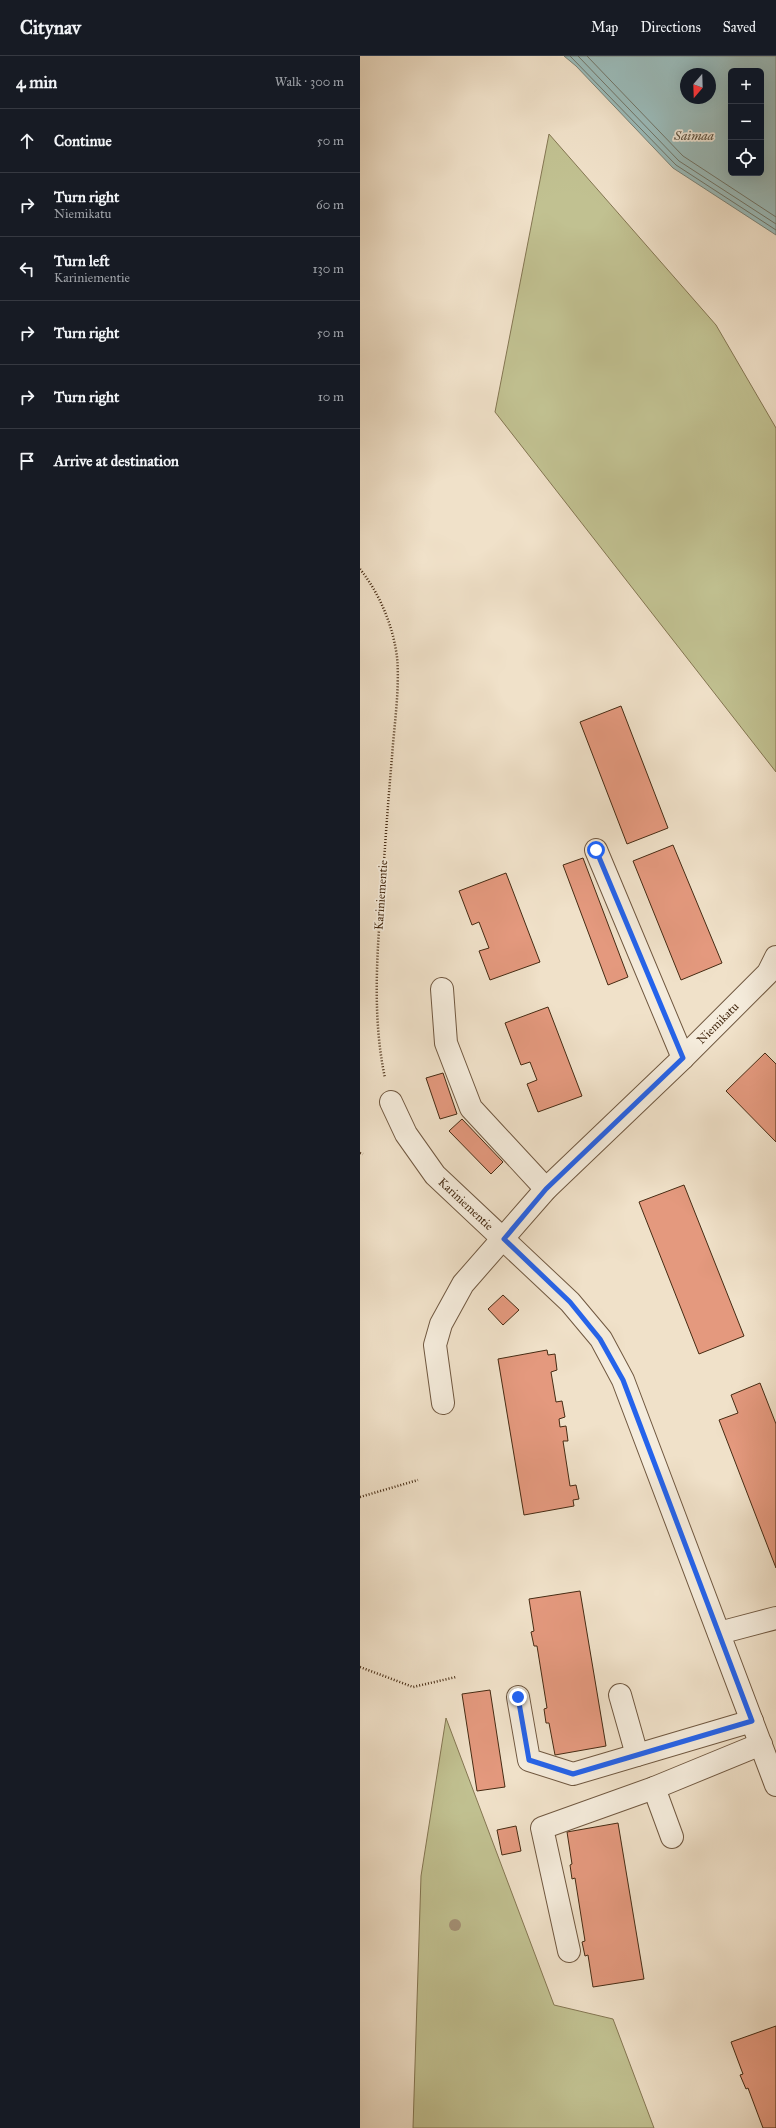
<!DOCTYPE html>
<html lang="en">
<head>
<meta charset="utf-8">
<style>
  body { margin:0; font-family:"IM FELL Great Primer",serif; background:#20242c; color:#f1f3f6 }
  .controls { position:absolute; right:12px; top:12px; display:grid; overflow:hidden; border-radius:6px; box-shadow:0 4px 16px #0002 }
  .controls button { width:36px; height:36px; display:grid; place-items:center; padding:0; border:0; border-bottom:1px solid #363941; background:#171b24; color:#f1f3f6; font:20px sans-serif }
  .compass { position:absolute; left:320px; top:12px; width:36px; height:36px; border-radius:50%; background:#171b24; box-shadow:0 4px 16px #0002; rotate:199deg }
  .stop { position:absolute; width:12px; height:12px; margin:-9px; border:3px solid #2563eb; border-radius:50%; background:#fff }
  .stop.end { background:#2563eb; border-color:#fff; box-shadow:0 1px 4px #0008 }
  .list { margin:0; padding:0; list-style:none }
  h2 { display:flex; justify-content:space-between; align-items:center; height:52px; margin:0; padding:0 16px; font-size:17px }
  h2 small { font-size:13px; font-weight:400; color:#9ea1a6 }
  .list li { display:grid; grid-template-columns:26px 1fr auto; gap:12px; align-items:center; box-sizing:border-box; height:64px; padding:0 16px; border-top:1px solid #363941 }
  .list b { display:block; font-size:15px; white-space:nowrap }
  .list p { margin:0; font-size:13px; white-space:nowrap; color:#9ea1a6 }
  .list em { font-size:13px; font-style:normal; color:#9ea1a6 }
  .icon { flex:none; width:22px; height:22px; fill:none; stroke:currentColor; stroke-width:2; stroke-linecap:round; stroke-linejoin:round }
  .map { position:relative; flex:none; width:416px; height:2072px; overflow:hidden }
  header { display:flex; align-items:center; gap:24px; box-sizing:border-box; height:56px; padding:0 20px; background:#171b24; border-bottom:1px solid #363941 }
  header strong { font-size:19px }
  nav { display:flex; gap:22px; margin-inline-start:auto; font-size:14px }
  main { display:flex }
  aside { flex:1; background:#171b24 }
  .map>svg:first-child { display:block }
  .green { fill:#c1c191; stroke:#847652 }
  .water { fill:#9bbcbb; stroke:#798278; fill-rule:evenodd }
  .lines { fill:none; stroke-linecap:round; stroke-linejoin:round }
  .shore { stroke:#707467; stroke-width:1 }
  .building { fill:#e4997e; stroke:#462b13 }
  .minor-casing { stroke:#705840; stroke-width:24 }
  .path { stroke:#462b13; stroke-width:2.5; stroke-dasharray:1 2; stroke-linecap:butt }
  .minor { stroke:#f5ecdc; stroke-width:22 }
  .tree { fill:#a49176 }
  .route { stroke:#2563eb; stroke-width:5 }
  .labels { text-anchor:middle; stroke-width:3.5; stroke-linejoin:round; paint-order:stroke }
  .street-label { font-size:12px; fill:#462b13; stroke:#f5ecdc }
  .water-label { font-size:13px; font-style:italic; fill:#5b4f3d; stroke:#f5ecdc }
</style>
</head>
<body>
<header>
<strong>Citynav</strong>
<nav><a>Map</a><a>Directions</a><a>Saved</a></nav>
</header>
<main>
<aside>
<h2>4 min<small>Walk · 300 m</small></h2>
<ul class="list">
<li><svg class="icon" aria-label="ahead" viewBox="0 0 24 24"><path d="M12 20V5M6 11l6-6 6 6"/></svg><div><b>Continue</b></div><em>50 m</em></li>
<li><svg class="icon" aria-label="right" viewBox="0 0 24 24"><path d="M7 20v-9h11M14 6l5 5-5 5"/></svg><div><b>Turn right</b><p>Niemikatu</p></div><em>60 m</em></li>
<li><svg class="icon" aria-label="left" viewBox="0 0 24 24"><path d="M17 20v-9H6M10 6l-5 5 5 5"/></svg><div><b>Turn left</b><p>Kariniementie</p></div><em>130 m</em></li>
<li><svg class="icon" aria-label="right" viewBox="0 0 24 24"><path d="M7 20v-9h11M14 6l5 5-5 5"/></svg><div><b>Turn right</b></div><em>50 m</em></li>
<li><svg class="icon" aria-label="right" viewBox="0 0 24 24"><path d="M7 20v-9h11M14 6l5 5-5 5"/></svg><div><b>Turn right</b></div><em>10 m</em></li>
<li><svg class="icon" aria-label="arrive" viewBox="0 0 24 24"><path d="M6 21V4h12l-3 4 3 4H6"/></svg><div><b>Arrive at destination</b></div></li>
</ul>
</aside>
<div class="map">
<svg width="416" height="2072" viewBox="0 0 416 2072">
  <rect width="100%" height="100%" fill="#f0e1c9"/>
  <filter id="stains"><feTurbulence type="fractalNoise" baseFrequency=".005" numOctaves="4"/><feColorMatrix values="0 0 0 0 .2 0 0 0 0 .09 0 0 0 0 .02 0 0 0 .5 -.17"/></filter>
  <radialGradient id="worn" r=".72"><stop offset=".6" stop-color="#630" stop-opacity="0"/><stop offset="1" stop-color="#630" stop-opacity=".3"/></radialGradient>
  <path class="green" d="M 189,78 L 356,269 L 416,372 L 416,716 L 135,356 Z
    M 86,1662 L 194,1949 L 253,1963 L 294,2072 L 53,2072 L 61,1820 Z"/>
  <path class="water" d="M 204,0 L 416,0 L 416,179 L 313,112 L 216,10 ZM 371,15 L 401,15 L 401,117 L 371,117 ZM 326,18 L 350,18 L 350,42 L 326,42 Z"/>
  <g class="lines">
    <path class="shore" d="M 210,0 L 316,109 L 416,174
      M 218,0 L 319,105 L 416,168
      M 227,0 L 323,100 L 416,161"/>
  </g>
  <path class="building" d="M 261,650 L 308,772 L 267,788 L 220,666 Z
    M 313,789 L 362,907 L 321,924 L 273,805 Z
    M 223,802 L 268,921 L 248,929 L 203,809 Z
    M 146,817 L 180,906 L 130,924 L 119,895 L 129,892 L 119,866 L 112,869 L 99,835 Z
    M 188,951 L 222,1040 L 178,1056 L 167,1028 L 177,1024 L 170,1006 L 161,1009 L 145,967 Z
    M 405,997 L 416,1008 L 416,1086 L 366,1035 Z
    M 83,1017 L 97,1058 L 80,1063 L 66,1022 Z
    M 102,1063 L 143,1106 L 131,1118 L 89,1075 Z
    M 324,1129 L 384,1280 L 339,1298 L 279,1146 Z
    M 143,1239 L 159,1254 L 143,1269 L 128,1253 Z
    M 187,1294 L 188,1299 L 195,1298 L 197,1314 L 191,1316 L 196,1346 L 202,1345 L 205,1361 L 199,1363 L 200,1371 L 206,1370 L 208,1385 L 203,1385 L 210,1430 L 216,1429 L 219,1443 L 213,1444 L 214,1450 L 164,1459 L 138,1303 Z
    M 400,1327 L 416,1368 L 416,1512 L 359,1364 L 378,1357 L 371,1339 Z
    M 220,1535 L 246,1690 L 195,1699 L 189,1667 L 186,1667 L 184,1653 L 187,1652 L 177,1590 L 174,1590 L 171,1576 L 174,1575 L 169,1543 Z
    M 130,1634 L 145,1731 L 117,1735 L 102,1638 Z
    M 258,1767 L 284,1923 L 233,1931 L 228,1899 L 225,1900 L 222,1886 L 225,1885 L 215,1822 L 212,1823 L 210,1809 L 212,1808 L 207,1776 Z
    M 156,1770 L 161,1795 L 142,1799 L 137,1774 Z
    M 416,1970 L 416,2072 L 403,2072 L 388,2032 L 386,2033 L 380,2019 L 383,2018 L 371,1986 Z"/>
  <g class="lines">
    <g class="minor-casing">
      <g id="minor">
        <path d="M 236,794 L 323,1002"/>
        <path d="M 82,933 L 86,987 L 111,1052 L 186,1133"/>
        <path id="s1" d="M 31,1046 L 46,1078 L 75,1119 L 210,1246 L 241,1283 L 263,1324 L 416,1729"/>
        <path id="s2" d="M 83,1347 L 75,1289 L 81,1268 L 103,1228 L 186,1133 L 323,1002 L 408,917 L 416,901"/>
        <path d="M 359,1577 L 416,1562"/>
        <path d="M 260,1639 L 277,1699"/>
        <path d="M 158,1641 L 169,1704 L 213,1718 L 392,1665"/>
        <path d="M 294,1732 L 312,1781"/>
        <path d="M 209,1895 L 182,1772 L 294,1732 L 401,1688"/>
      </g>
    </g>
    <path class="path" d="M 0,513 C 20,538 33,570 37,601 C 40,633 34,670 32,701 C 28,746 25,790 22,834 C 17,896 12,961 25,1022
      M 0,1097 L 3,1098
      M 0,1441 L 58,1424
      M 0,1611 L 53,1631 L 96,1621"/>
    <use href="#minor" class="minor"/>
  </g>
  <circle class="tree" cx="95" cy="1869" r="6"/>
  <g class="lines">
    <path class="route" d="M 158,1641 L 169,1704 L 213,1718 L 392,1665 L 263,1324 L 240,1283 L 210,1246 L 144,1183 L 186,1133 L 323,1002 L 236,794"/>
  </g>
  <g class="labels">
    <g class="street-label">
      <text transform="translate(21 839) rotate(-86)" y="4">Kariniementie</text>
      <text dy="4" stroke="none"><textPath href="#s2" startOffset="491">Niemikatu</textPath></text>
      <text dy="4" stroke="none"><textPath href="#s1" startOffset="128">Kariniementie</textPath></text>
    </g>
    <g class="water-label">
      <text x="334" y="84">Saimaa</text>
    </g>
  </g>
  <rect width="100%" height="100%" filter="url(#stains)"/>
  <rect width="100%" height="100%" fill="url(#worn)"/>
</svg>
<div class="controls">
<button>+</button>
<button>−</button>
<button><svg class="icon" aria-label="locate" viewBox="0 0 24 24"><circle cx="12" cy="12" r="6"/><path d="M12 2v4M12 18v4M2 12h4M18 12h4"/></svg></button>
</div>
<svg class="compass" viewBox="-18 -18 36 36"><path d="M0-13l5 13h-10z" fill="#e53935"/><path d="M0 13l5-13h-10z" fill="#9ea1a6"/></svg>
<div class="stop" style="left:236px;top:794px"></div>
<div class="stop end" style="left:158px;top:1641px"></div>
</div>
</main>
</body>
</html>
